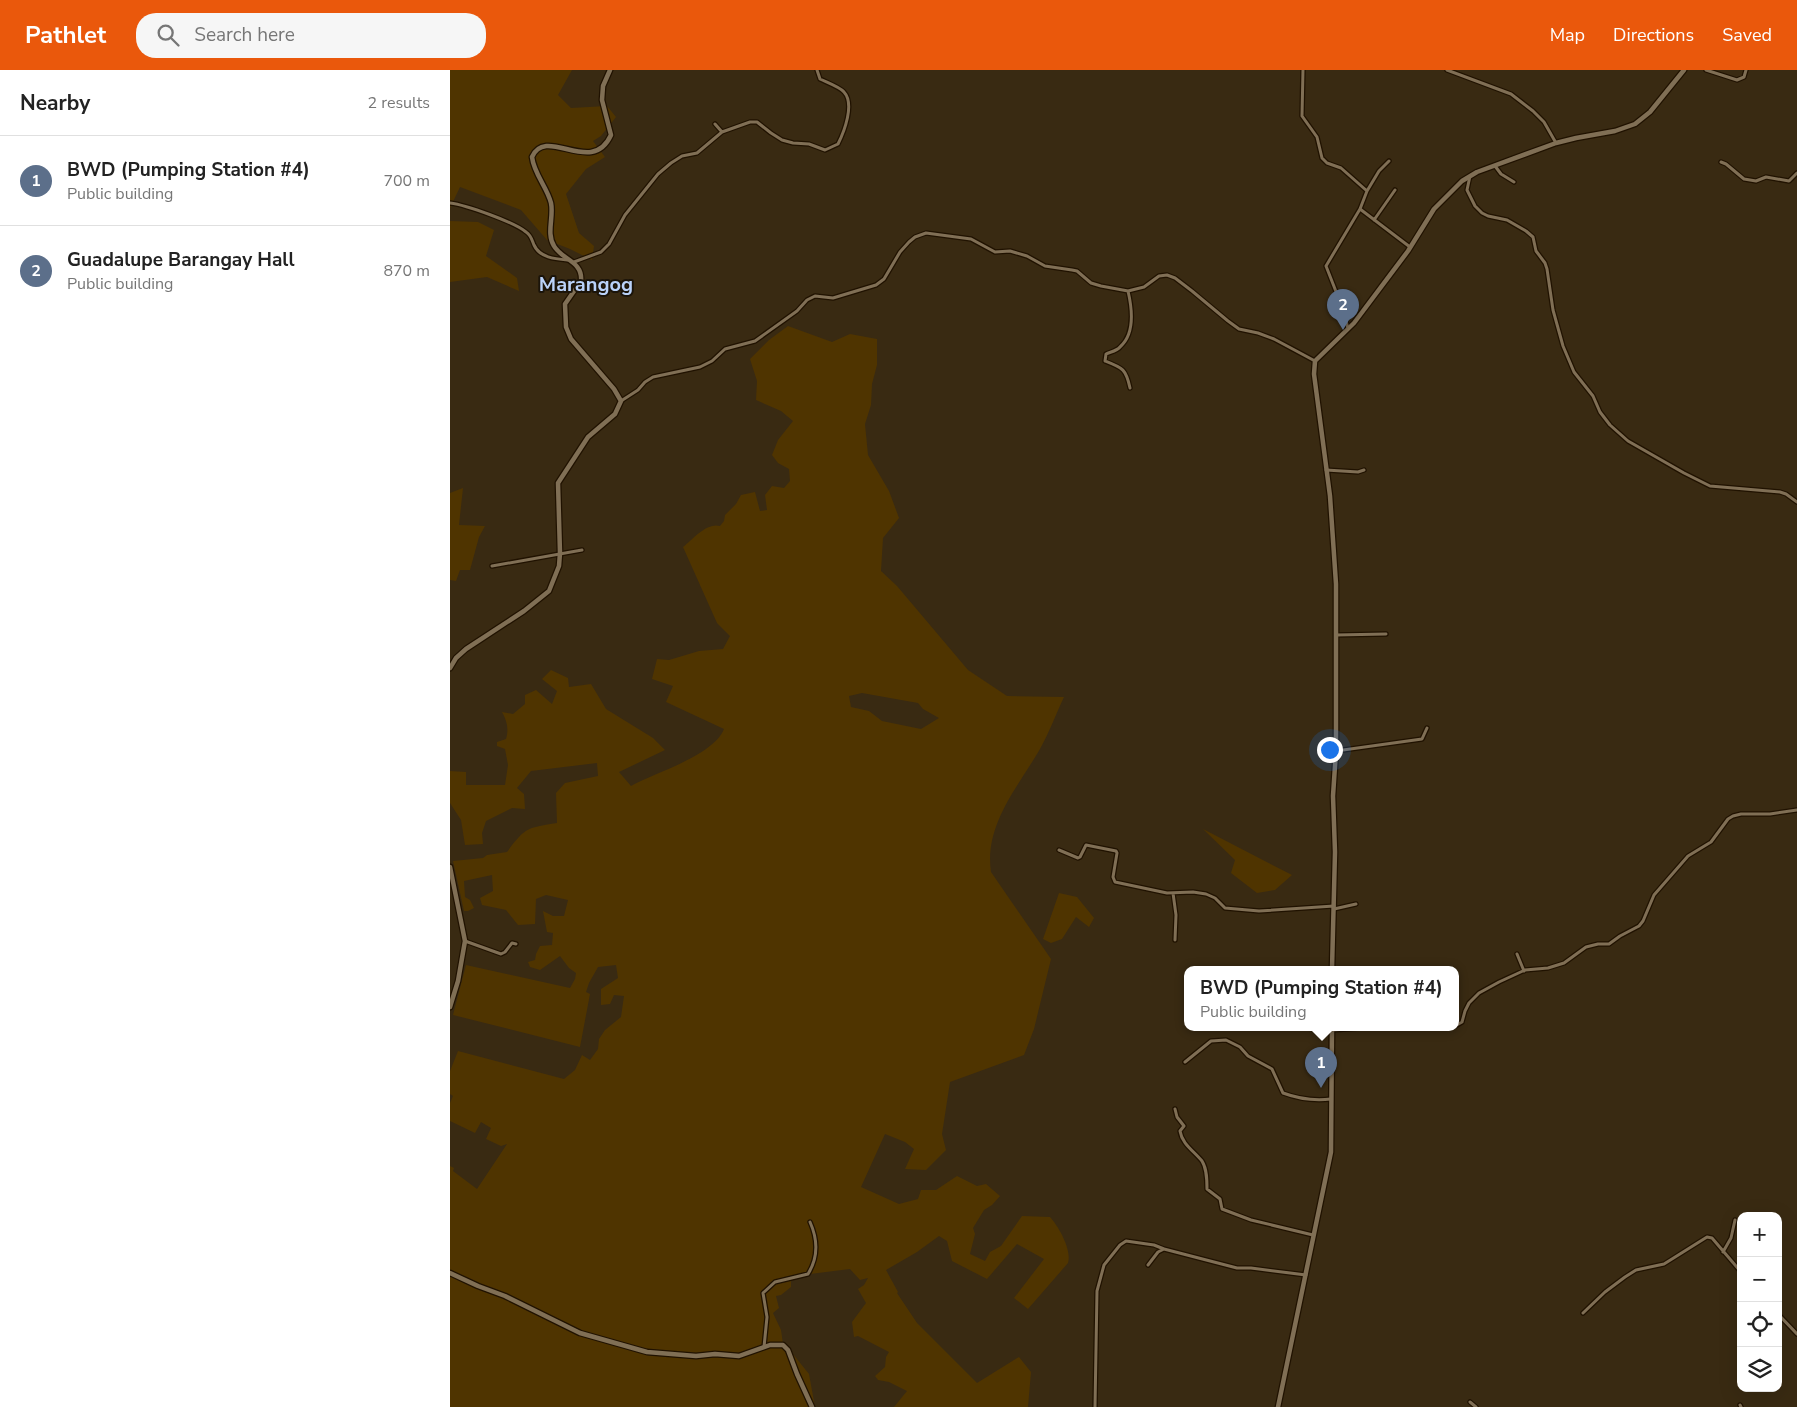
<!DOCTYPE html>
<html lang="en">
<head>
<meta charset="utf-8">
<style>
  body { margin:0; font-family:"Nunito Sans",sans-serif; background:#f6f6f6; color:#222 }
  .controls { position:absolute; right:15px; bottom:15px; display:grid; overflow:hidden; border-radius:10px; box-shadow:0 5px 20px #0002 }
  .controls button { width:45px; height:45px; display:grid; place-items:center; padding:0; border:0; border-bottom:1px solid #e0e0e0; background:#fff; color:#222; font:25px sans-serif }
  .you { position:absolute; left:879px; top:679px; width:18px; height:18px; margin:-12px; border:4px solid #fff; border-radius:50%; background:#1a73e8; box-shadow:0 0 0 8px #1a73e833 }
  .badge { display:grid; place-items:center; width:32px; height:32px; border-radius:50%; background:#ea580c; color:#fff; font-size:16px; font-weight:700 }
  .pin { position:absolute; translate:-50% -41px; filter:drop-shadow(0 1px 2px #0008) }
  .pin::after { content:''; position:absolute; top:26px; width:18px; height:15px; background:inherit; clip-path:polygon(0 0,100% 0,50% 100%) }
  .popup { position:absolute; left:734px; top:896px; width:275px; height:65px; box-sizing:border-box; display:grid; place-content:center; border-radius:10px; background:#fff; filter:drop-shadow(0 1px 4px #0005); font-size:16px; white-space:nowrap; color:#767676 }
  .popup b { font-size:19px; color:#222 }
  .popup::after { content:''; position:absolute; left:50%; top:100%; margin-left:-10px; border:10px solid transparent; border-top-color:#fff }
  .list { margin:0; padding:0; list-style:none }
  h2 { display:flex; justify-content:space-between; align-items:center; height:65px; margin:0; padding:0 20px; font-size:21px }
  h2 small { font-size:16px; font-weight:400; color:#767676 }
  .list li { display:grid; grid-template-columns:32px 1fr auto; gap:15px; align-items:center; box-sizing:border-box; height:90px; padding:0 20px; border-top:1px solid #e0e0e0 }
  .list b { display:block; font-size:19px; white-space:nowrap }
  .list p { margin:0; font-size:16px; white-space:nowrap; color:#767676 }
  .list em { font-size:16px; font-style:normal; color:#767676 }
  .icon { flex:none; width:28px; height:28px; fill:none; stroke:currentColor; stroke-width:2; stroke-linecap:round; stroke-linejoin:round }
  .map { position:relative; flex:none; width:1347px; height:1337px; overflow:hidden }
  header { display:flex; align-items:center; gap:30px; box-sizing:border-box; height:70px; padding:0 25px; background:#ea580c; color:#fff }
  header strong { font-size:24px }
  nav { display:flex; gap:28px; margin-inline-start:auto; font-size:18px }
  .search { width:350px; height:45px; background:#f6f6f6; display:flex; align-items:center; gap:12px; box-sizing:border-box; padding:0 18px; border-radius:20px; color:#767676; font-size:19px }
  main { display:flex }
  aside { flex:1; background:#fff }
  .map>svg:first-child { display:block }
  .green { fill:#4f3400; fill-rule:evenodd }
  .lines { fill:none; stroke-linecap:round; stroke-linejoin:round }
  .street-casing { stroke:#201200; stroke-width:5.5 }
  .secondary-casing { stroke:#201200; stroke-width:7 }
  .street { stroke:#806f55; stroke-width:3 }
  .secondary { stroke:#806f55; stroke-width:4.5 }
  .labels { text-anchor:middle; stroke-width:4; stroke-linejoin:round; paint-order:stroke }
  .quarter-label { font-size:20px; font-weight:bold; fill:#bad2f9; stroke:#1b140a }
</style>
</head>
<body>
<header>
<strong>Pathlet</strong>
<div class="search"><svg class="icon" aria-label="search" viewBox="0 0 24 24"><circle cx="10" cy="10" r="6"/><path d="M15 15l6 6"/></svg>Search here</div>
<nav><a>Map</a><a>Directions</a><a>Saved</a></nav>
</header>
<main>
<aside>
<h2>Nearby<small>2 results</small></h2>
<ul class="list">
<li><span class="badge" style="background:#5c6f8a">1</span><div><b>BWD (Pumping Station #4)</b><p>Public building</p></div><em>700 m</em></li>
<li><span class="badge" style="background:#5c6f8a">2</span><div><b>Guadalupe Barangay Hall</b><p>Public building</p></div><em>870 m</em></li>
</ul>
</aside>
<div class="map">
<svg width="1347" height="1337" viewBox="0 0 1347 1337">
  <rect width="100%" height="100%" fill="#392a12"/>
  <path class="green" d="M 0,0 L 122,0 L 108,25 L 121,38 L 157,36 L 166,47 L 151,66 L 143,71 L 155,87 L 136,99 L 116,124 L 129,163 L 144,176 L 142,190 L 120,179 L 97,170 L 71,140 L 10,117 L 0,138 Z
    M 0,151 L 28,152 L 44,160 L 36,186 L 67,208 L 69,221 L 37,207 L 0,212 Z
    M 338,256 L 382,272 L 400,264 L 427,269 L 427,295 L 422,314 L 421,335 L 415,354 L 418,385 L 439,421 L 449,448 L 433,468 L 431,501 L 447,516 L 518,600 L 557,626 L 614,627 C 606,644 599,663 590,679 C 568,717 534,755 541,802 L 601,889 L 584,959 L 574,985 L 500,1012 L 492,1064 L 496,1080 L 476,1100 L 455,1099 L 464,1079 L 455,1072 L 435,1064 L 411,1117 L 449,1134 L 468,1129 L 471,1120 L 486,1120 L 507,1106 L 527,1116 L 536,1114 L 550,1126 L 542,1135 L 534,1140 L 523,1158 L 525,1164 L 520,1184 L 535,1191 L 540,1182 L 551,1176 L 572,1146 L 600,1147 C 609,1157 622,1180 618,1193 L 578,1239 L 564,1228 L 594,1189 L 567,1174 L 537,1209 L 502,1191 L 497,1171 L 489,1166 L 467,1182 L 436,1200 L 448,1222 L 447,1223 L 467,1253 L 527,1313 L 569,1287 L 581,1302 L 578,1337 L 444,1337 L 457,1321 L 439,1312 L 428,1310 L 425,1306 L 435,1297 L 436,1287 L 439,1282 L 408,1266 L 404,1267 L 402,1252 L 416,1233 L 408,1219 L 414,1215 L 418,1208 L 410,1210 L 400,1199 L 360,1204 L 341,1209 L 341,1217 L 331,1225 L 326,1226 L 329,1238 L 323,1243 L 331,1260 L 333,1274 L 338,1278 L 359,1304 L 365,1337 L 0,1337 L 0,1096 L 4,1098 L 3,1101 L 27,1119 L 57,1074 L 51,1076 L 36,1069 L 41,1058 L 31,1052 L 25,1063 L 0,1051 L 0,1033 L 3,1026 L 0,1024 L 0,1001 L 8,981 L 114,1009 L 125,1000 L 132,985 L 140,990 L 148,979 L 149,969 L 155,960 L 171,947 L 174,926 L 164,925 L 160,934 L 151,935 L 151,919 L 168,908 L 166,895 L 148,897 L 139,913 L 136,922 L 140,924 L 130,977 L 3,945 L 16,895 L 120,918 L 125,909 L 126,903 L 119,898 L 110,886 L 90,900 L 80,897 L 78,892 L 85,890 L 86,884 L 90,876 L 102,875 L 103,863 L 97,862 L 93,841 L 103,846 L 114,846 L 118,830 L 96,825 L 86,829 L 85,854 L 68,855 L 56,840 L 32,835 L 30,828 L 43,821 L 42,805 L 14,811 L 15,827 L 20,830 L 24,838 L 18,841 L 14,841 L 3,791 L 33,788 L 37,785 L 57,782 C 76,756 78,758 107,753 L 106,723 L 115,713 L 148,706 L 147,693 L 81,701 L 67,718 L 74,724 L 75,739 L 62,738 L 36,751 L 32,763 L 33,774 L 15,775 L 11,750 L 0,733 L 0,701 L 16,702 L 16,715 L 55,715 L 58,695 L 55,679 L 47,676 L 47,672 L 56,669 C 59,659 57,651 52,642 L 63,644 L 75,634 L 75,625 L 86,620 L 102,634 L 107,621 L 92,609 L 101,600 L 118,608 L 119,617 L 141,614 L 156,639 L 203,668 L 215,680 L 169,702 L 181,716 C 206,702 263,686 274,659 L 216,632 L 223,616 L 202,609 L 207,589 L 219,590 L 249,581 L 273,579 L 280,566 L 267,553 L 233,477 C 243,469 257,452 270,456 L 274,451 L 275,445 L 286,434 L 291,425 L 305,422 L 310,441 L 317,440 L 315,425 L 322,416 L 334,418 L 340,411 L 339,399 L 328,393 L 322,385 L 328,370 L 343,351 L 331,341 L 306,330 L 307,311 L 300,289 L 319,270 ZM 412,623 L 468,633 L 473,639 L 489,648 L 471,659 L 432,651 L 419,641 L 401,637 L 399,626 Z
    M 13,418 L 9,455 L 35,456 L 29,467 L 20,500 L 10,500 L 6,511 L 0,510 L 0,423 Z
    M 753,759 L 842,805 L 825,820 L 807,823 L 781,803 L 785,790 Z
    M 609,823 L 627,827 L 644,848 L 639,857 L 626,847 L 612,869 L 601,873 L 593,869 Z"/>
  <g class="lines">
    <g class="street-casing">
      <path id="street" d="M 853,0 L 852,46 L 867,67 L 872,88 L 877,93 L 891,98 L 917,121 L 910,139 L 876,196 L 894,242 L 898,259
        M 997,0 L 1061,24 L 1083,41 L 1094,52 L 1106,73
        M 1256,0 L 1287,10 L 1294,7 L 1296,0
        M 265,54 L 272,62
        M 1271,92 L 1276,94 L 1294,109 L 1306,111 L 1316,107 L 1339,111 L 1347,103
        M 1045,96 L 1051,104 L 1064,112
        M 1020,106 L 1017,120 L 1025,136 L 1032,143 L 1038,146 L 1057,150 L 1076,161 L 1083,167 L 1086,181 L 1095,193 L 1097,199 L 1103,240 L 1113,276 L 1124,302 L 1143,326 L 1150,342 L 1160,355 L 1178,371 L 1234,403 L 1260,416 L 1330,422 L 1336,424 L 1347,432
        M 917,121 L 929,101 L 939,91
        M 0,133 C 16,135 64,152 76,162 C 81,165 82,170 84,175 C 90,188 105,189 118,190
        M 910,139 L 960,177
        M 924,150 L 945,120
        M 124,192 L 151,182 L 159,174 L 175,145 L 208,104 L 221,93 L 232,86 L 247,83 L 272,62 L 300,52 L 307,52 L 321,63 L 332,70 L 343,73 L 359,74 L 375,80 L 388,74 C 394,62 405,34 394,22 C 390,17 376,12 370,9 L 367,0
        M 678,221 C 682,238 685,264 670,277 C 667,281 660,282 656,284 L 655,291 C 673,298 676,299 680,318
        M 171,331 L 188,320 L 195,312 L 203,307 L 250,297 L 262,291 L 275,279 L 305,271 L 347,241 L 357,230 L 365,226 L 383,228 L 426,215 L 434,209 L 450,182 L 459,172 L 465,167 L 476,163 L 521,169 L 545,182 L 560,181 L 577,186 L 595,196 L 622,200 L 627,201 L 641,213 L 651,216 L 678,221 L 694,217 L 709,206 L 717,205 L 725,208 L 742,221 L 778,251 L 789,259 L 808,263 L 824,269 L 865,291
        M 876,400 L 908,402 L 914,400
        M 42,496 L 132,480
        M 886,565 L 936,564
        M 886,681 L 972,669 L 977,658
        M 609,780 L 628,788 L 630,787 L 636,775 L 666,781 L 667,783 L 663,807 L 665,812 L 717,823 L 743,822 L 756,824 L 765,828 L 775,838 L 809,841 L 884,836
        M 723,823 L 726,845 L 725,870
        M 884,839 L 906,834
        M 15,871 L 51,884 L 55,882 L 62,873 L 66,874
        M 1067,884 L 1074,901
        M 1005,956 L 1012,952 L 1015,941 L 1019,933 L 1029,923 L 1049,912 L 1075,900 L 1098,898 L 1114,893 L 1136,877 L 1148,874 L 1159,874 L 1170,866 L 1189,856 L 1193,851 L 1204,825 L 1238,786 L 1261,772 L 1278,749 L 1283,746 L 1291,744 L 1320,744 L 1347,740
        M 929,957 L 959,957
        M 992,957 L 1002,957
        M 882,960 L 927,957
        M 735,992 L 761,971 L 776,970 L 790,977 L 798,986 L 822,999 L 833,1023 C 849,1029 864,1031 881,1029
        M 725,1039 L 727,1047 L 734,1056 L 730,1061 C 732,1074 744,1081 752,1091 C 757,1099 757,1110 757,1119 L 770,1129 L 772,1139 L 801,1150 L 863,1165
        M 1273,1182 L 1281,1168 L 1285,1150
        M 698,1195 L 708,1182 L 714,1179 L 787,1198 L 801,1198 L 856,1205
        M 1133,1243 L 1155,1222 L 1175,1207 L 1186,1200 L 1214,1194 L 1257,1167 L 1262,1168 L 1291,1202
        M 1328,1244 L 1347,1264
        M 314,1277 L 317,1247 L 313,1223 L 325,1212 L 358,1204 C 368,1188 368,1170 360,1152
        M 1020,1332 L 1026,1337
        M 1290,1335 L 1291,1337
        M 645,1337 L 647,1221 L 654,1195 L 670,1175 L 676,1171 L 704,1175 L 714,1179"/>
    </g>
    <g class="secondary-casing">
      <path id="secondary" d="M 0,598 L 6,588 L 16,579 L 74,541 L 99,521 L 109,496 L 110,483 L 108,413 L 138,367 L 165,344 L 171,331 L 164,319 L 121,269 L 116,257 L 115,234 L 131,211 C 133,191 112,190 104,176 C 96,163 104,147 101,133 C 97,117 84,104 82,87 C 96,55 142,107 161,65 L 152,30 L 153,16 L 160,0
        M 0,797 L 15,871 L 8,911 L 0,937
        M 882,899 L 885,782 L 883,726 L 886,681 L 886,514 L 880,426 L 864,304 L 865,291 L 904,253 L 958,181 L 984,139 L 1012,111 L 1027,102 L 1106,73 L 1126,68 L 1165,61 L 1185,54 L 1200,42 L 1234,0
        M 0,1203 L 28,1216 L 55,1226 L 130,1263 L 197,1282 L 246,1286 L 265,1284 L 289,1286 L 320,1275 L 333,1275 L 338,1280 L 347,1304 L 362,1337
        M 828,1337 L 881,1082 L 882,957"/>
    </g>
    <use href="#street" class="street"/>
    <use href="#secondary" class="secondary"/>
  </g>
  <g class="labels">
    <g class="quarter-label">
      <text x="136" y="221">Marangog</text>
    </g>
  </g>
</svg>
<div class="controls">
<button>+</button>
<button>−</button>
<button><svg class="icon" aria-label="locate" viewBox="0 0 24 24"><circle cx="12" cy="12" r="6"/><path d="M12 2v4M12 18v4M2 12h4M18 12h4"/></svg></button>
<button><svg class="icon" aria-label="layers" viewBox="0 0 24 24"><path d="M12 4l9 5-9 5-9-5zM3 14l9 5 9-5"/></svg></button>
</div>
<div class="you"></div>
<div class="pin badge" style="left:871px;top:1018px;background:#5c6f8a">1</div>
<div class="popup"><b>BWD (Pumping Station #4)</b>Public building</div>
<div class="pin badge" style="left:893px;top:260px;background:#5c6f8a">2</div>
</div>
</main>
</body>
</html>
